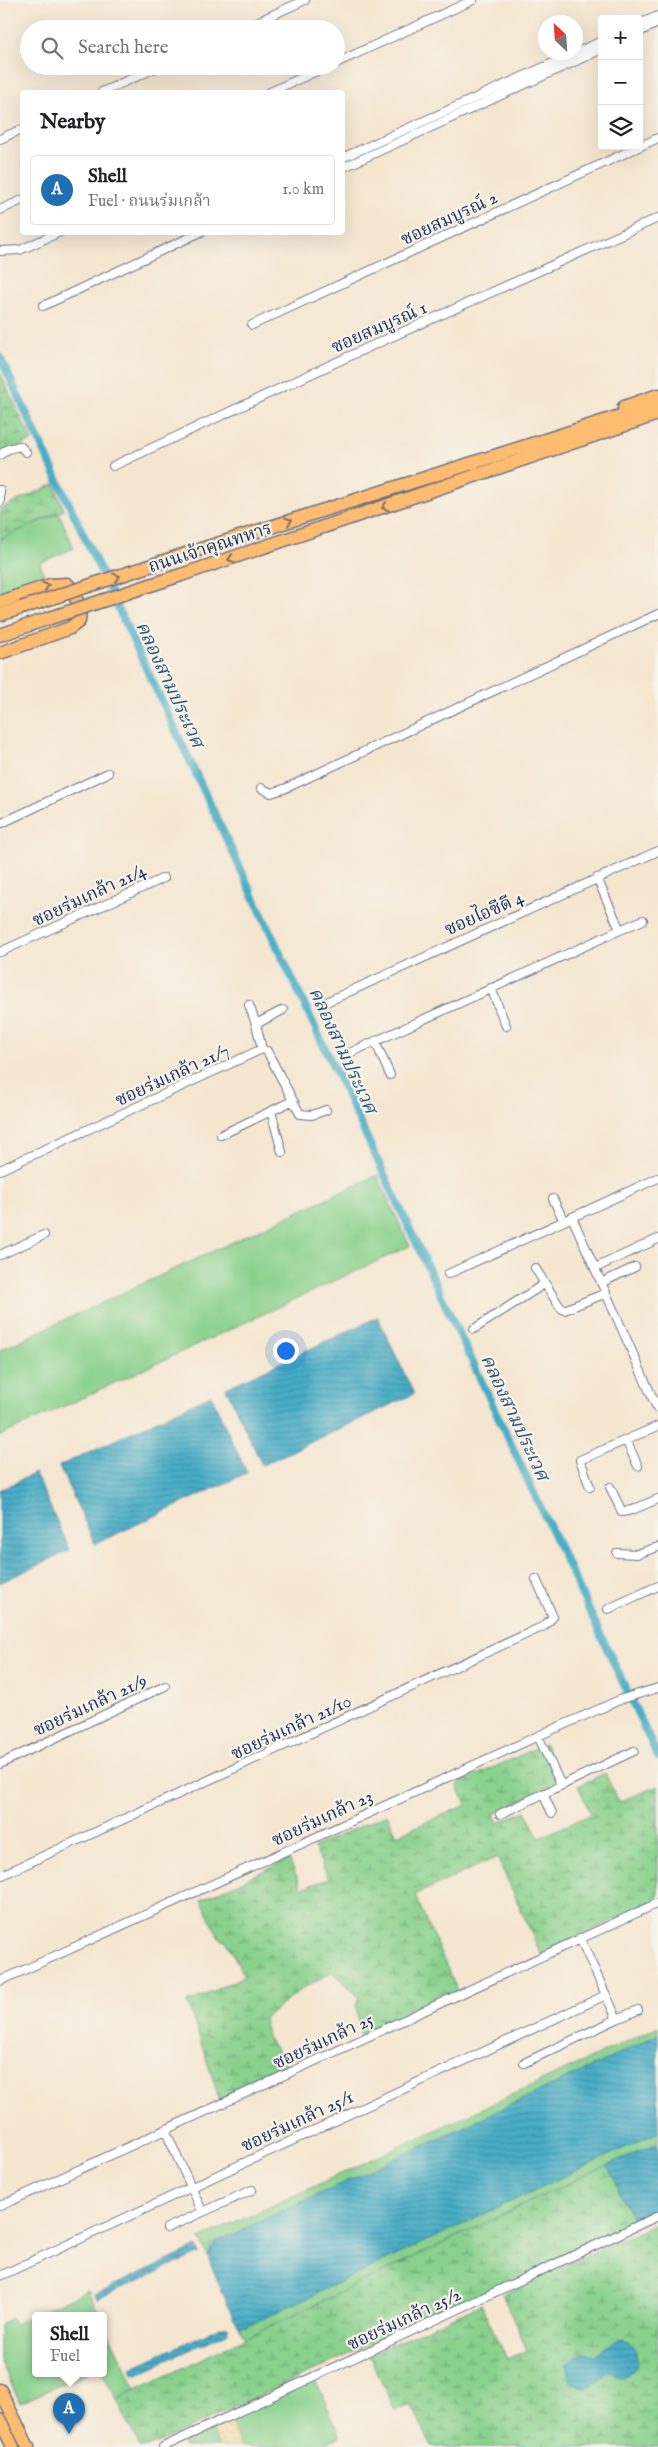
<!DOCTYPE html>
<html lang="en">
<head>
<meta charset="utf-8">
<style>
  body { margin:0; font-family:"IM FELL English","Noto Serif Thai",serif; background:#f6f6f6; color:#202124 }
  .controls { position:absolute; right:15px; top:15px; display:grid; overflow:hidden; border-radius:5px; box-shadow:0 5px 20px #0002 }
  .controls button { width:45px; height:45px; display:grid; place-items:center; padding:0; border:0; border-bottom:1px solid #e0e0e0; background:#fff; color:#202124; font:25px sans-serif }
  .compass { position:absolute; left:538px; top:15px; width:45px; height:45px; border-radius:50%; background:#fff; box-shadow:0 5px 20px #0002; rotate:335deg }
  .you { position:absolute; left:285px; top:1350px; width:18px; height:18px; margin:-12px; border:4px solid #fff; border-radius:50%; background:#1a73e8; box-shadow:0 0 0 8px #1a73e833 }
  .badge { display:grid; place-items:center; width:32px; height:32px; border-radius:50%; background:#1f6fb2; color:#fff; font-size:16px; font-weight:700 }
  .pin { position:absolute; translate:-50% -41px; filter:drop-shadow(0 1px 2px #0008) }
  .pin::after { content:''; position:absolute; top:26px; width:18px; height:15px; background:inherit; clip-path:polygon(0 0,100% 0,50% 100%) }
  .popup { position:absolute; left:32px; top:2312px; width:75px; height:65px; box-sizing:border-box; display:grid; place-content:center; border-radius:5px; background:#fff; filter:drop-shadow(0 1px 4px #0005); font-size:16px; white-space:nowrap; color:#757577 }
  .popup b { font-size:19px; color:#202124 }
  .popup::after { content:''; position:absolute; left:50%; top:100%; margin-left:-10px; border:10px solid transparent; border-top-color:#fff }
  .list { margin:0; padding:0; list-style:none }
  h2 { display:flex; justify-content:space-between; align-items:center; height:65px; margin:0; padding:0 20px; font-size:21px }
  h2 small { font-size:16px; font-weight:400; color:#757577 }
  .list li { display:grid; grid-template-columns:32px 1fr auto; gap:15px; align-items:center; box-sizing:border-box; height:70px; margin:0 10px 10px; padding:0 10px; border:1px solid #e0e0e0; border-radius:5px }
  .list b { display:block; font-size:19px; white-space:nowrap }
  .list p { margin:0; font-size:16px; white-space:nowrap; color:#757577 }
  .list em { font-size:16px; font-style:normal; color:#757577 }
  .icon { flex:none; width:28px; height:28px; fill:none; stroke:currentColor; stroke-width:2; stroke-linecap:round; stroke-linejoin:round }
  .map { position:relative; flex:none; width:658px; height:2447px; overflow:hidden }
  .search { position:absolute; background:#fff; box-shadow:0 5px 20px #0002; left:20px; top:20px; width:325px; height:55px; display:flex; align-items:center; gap:12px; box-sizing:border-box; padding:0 18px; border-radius:28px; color:#757577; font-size:19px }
  .panel { position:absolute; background:#fff; box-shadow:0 5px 20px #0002; left:20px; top:90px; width:325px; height:145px; border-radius:5px }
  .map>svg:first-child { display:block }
  .green { fill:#89d18d; stroke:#528076 }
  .wetland { fill:url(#wetland-marsh); stroke:#528076; fill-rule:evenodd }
  .sand { fill:url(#sand-dots); stroke:#84847e }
  .water { fill:url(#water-rules); stroke:#316e92 }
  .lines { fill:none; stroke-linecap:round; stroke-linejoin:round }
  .canal { stroke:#47adc6; stroke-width:8 }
  .minor-casing { stroke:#676f86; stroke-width:10 }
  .primary-casing { stroke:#676f86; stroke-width:15 }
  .minor { stroke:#fff; stroke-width:8 }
  .primary { stroke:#fdbc6f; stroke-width:12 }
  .primary-bridge-casing { stroke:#676f86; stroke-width:15; stroke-linecap:butt }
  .primary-bridge { stroke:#fdbc6f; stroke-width:12 }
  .oneway { stroke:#816e66 }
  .labels { text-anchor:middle; stroke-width:4.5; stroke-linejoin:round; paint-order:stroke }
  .street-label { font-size:18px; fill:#1b2f5e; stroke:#f7f3e8 }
  .water-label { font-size:19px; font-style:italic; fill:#28557d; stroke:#f7f3e8 }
</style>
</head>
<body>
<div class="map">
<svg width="658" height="2447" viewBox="0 0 658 2447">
  <defs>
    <pattern id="wetland-marsh" width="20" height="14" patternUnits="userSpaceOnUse" patternTransform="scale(1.25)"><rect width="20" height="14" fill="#89d18d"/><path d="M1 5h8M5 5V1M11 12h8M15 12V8" fill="none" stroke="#6faa76"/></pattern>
    <pattern id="sand-dots" width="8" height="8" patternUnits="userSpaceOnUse" patternTransform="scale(1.25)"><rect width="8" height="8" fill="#eeda9e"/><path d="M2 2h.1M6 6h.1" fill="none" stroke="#ccbb8a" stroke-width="1.8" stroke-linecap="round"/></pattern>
    <pattern id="water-rules" width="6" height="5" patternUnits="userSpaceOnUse" patternTransform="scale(1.25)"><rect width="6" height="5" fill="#47adc6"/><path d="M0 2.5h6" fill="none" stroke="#3a8da4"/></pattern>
  </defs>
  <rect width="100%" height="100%" fill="#f7f3e8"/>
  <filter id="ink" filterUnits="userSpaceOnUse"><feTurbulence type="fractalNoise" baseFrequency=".02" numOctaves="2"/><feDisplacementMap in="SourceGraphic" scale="10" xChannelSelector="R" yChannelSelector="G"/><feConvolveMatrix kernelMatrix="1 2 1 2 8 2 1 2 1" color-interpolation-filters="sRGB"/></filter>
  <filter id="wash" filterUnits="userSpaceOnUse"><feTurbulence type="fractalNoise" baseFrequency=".0096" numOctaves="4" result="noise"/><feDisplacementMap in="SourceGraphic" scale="20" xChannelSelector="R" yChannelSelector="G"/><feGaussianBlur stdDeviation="1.12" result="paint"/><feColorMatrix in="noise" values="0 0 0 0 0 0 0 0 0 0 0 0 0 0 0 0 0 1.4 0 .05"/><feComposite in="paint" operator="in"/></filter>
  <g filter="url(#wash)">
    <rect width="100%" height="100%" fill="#f5e6d0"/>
    <path class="green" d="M 59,513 L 74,548 L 40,563 L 45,579 L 0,596 L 0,539 Z
      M 377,1175 L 410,1246 L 0,1436 L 0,1350 Z
      M 658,2027 L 658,2034 L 609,2059 L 216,2242 L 211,2246 L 209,2258 L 200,2239 Z
      M 658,2132 L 658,2143 L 607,2165 L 245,2338 L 239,2326 L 247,2326 Z
      M 88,2290 L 100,2315 L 35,2315 L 35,2373 L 88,2373 L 20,2403 L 0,2360 L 0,2324 L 11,2318 L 14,2324 Z
      M 103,2321 L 136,2390 L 117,2399 L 102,2373 Z
      M 315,2380 L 341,2436 L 318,2447 L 241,2447 L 230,2419 Z
      M 210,2428 L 219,2447 L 183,2447 L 181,2442 Z"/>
    <path class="wetland" d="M 0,373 L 32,441 L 0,455 Z
      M 54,484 L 64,510 L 0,539 L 0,509 Z
      M 545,1744 L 562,1780 L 494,1814 L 498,1823 L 525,1811 L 539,1838 L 591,1814 L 578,1786 L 605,1773 L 618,1802 L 658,1786 L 658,1900 L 541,1954 L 497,1857 L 415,1895 L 458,1992 L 360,2035 L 356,2006 L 359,1997 L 332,1972 L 305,1987 L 264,2018 L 267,2037 L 289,2068 L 220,2101 L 188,2003 L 244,1976 L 227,1942 L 219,1938 L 201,1900 L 289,1859 L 302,1888 L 329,1879 L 314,1847 L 387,1814 L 397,1835 L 466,1805 L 457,1784 Z
      M 607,2165 L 634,2223 L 148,2447 L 139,2447 L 117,2399 Z
      M 658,2223 L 658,2447 L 432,2447 L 411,2404 L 395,2411 L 369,2355 L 481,2304 L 507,2359 L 527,2350 L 502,2294 ZM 582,2353 L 595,2355 L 609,2371 L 595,2384 Z"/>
    <path class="sand" d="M 230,2419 L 241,2447 L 219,2447 L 210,2428 Z"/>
    <path class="water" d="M 378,1317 L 414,1394 L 262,1465 L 226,1388 Z
      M 211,1395 L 247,1473 L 95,1544 L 59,1466 Z
      M 35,1473 L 70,1550 L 0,1583 L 0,1490 Z
      M 658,2034 L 658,2132 L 247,2326 L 239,2326 L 233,2317 L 210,2263 L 208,2255 L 216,2242 L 609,2059 Z
      M 658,2143 L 658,2212 L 634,2223 L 607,2165 Z
      M 197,2247 L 200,2253 L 97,2299 L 95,2294 Z
      M 222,2326 L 228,2326 L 229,2332 L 137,2374 L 133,2373 L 131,2368 Z
      M 622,2339 C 636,2342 636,2352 638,2364 L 631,2373 L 622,2377 L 609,2371 L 595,2384 L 587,2388 L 570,2382 L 566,2366 C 577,2355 579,2352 595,2355 L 602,2348 Z"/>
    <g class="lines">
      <path class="canal" d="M 0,357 L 658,1757"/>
    </g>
  </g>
  <g filter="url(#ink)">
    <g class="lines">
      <g class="minor-casing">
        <path id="minor" d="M 639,24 L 658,16
          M 242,29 L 305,0
          M 639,32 L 658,23
          M 336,63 L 473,0
          M 102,92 L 160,66
          M 270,92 L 328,66
          M 0,139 L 22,129
          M 342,158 L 602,41
          M 342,168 L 602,49
          M 0,210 L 22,200
          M 0,251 L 20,250 L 60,232
          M 43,306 L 201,232
          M 252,325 L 658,138
          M 0,455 L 8,449 L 20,446 L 26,452
          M 113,466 L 369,347 L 658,218
          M 0,490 L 0,502
          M 261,788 L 271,793 L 284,789 L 658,614
          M 0,824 L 108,773
          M 620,930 L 643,920
          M 0,952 L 164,878
          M 491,988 L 506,1026
          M 322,1004 L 658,851
          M 249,1005 L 256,1024
          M 375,1041 L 390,1075
          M 262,1049 L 256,1024 L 283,1010
          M 343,1056 L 620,930 L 597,878
          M 271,1111 L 282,1152
          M 221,1135 L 292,1101
          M 0,1170 L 262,1049 L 267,1051 L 300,1114 L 312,1115 L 326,1110
          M 553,1199 L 564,1221
          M 572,1217 L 658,1410
          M 0,1255 L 44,1235
          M 535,1268 L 560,1307 L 564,1310 L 606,1293
          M 595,1268 L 658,1239
          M 448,1274 L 658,1178
          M 601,1283 L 635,1267
          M 474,1329 L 544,1284
          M 626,1440 L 638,1466
          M 590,1487 L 580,1460 L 658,1426
          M 610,1487 L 622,1512 L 632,1510 L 658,1499
          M 617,1553 L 637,1554 L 658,1547
          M 608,1609 L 658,1586
          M 538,1736 L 561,1785
          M 0,1764 L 165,1686
          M 552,1813 L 543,1794 L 634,1751
          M 500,1814 L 543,1794
          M 0,1876 L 544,1626 L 553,1617 L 536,1579
          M 0,1981 L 538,1736 L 622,1699 L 658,1688
          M 617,2019 L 638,2010
          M 524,2063 L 617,2019 L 580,1938
          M 165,2130 L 202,2211
          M 0,2206 L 658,1903
          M 167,2228 L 252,2190
          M 0,2276 L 606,1995
          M 163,2447 L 658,2216"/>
      </g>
      <g class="primary-casing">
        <path id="primary" d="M 624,407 L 658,395
          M 192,552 L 658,404
          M 181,575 L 658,414
          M 0,602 L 50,585 L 67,584 C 76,591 81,610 79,621 L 70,628 L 0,653
          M 0,615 L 21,608
          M 0,635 L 47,619
          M 0,2390 L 28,2447
          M 0,2420 L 13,2447"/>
      </g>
      <use href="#minor" class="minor"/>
      <use href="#primary" class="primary"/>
      <g class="primary-bridge-casing">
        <path id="primary-bridge" d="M 21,608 L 192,552
          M 47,619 L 181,575"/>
      </g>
      <use href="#primary-bridge" class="primary-bridge"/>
    </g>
    <defs><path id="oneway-chevron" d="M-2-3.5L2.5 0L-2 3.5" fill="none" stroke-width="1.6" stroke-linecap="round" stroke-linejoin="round" transform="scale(1.25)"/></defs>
    <g class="oneway">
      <use href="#oneway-chevron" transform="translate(385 507) rotate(162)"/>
      <use href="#oneway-chevron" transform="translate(289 521) rotate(-18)"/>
      <use href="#oneway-chevron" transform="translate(231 559) rotate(162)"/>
      <use href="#oneway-chevron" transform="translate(117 577) rotate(-18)"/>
      <use href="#oneway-chevron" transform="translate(46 586) rotate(-18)"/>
    </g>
  </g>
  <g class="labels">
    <g class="street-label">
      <text transform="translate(449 218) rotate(-25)" y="6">ซอยสมบูรณ์ 2</text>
      <text transform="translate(379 327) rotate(-24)" y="6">ซอยสมบูรณ์ 1</text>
      <text transform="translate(210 547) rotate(-18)" y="6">ถนนเจ้าคุณทหาร</text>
      <text transform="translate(89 895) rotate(-25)" y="6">ซอยร่มเกล้า 21/4</text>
      <text transform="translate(484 913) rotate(-24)" y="6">ซอยไอซีดี 4</text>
      <text transform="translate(172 1075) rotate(-25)" y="6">ซอยร่มเกล้า 21/7</text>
      <text transform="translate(90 1705) rotate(-25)" y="6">ซอยร่มเกล้า 21/9</text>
      <text transform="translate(291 1727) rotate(-25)" y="6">ซอยร่มเกล้า 21/10</text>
      <text transform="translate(322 1818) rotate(-25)" y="6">ซอยร่มเกล้า 23</text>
      <text transform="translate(323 2041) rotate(-25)" y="6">ซอยร่มเกล้า 25</text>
      <text transform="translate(297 2121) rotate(-25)" y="6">ซอยร่มเกล้า 25/1</text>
      <text transform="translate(404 2319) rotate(-25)" y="6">ซอยร่มเกล้า 25/2</text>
    </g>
    <g class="water-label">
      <text transform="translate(171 684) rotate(65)" y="7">คลองสามประเวศ</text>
      <text transform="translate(344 1050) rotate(65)" y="7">คลองสามประเวศ</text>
      <text transform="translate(516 1417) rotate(65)" y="7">คลองสามประเวศ</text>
    </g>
  </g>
</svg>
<div class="controls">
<button>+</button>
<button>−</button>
<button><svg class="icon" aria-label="layers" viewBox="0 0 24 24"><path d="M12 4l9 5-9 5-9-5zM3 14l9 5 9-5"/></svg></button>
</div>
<svg class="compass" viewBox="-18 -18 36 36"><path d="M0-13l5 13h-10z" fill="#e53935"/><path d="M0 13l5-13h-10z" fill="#757577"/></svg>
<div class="you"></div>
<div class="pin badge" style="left:69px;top:2434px">A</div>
<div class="popup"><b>Shell</b>Fuel</div>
<div class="search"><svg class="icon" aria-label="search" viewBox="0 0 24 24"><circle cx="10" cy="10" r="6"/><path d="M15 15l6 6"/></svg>Search here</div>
<section class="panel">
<h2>Nearby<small></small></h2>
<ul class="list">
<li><span class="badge">A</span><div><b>Shell</b><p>Fuel · ถนนร่มเกล้า</p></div><em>1.0 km</em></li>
</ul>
</section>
</div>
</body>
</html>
